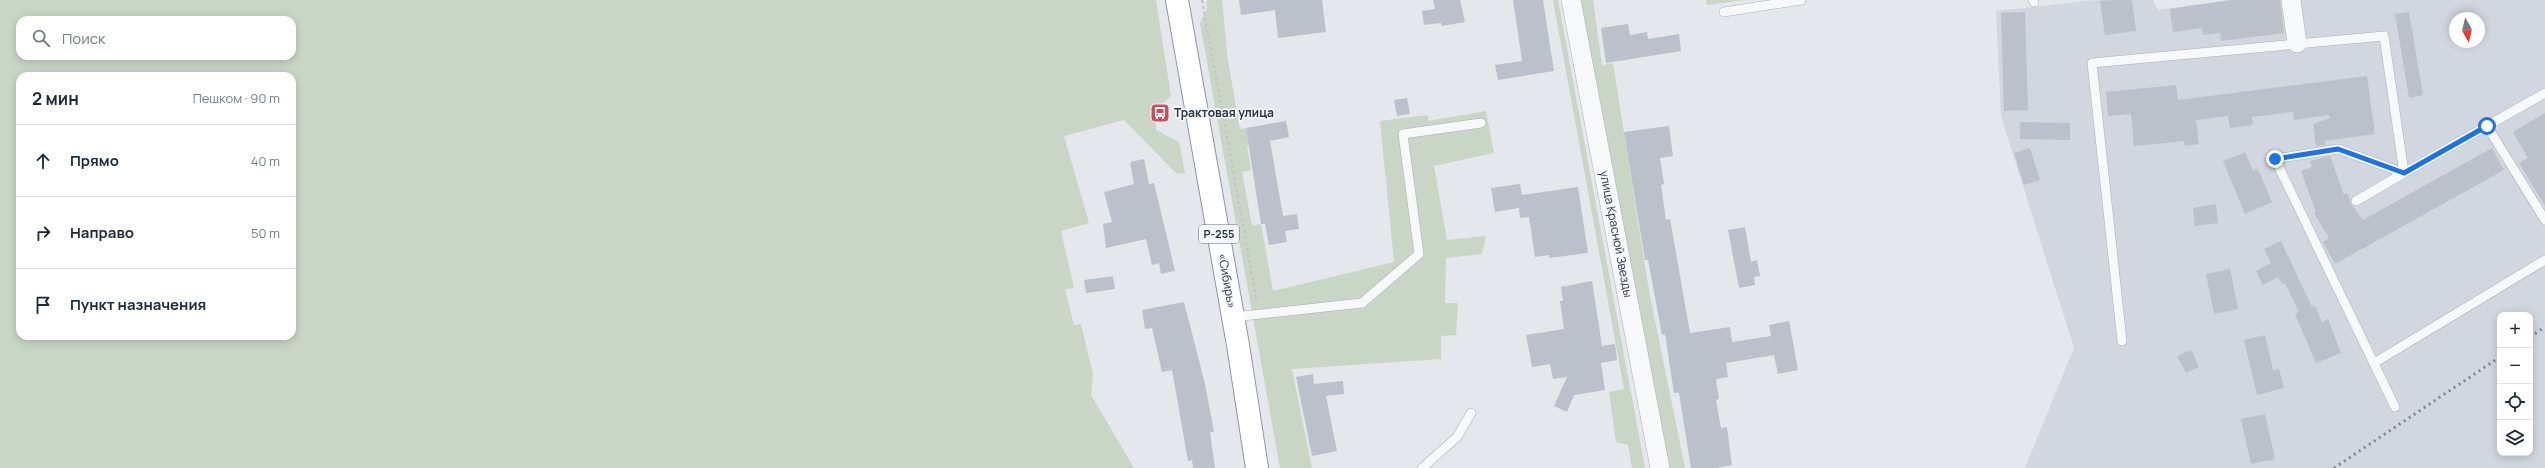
<!DOCTYPE html>
<html lang="ru">
<head>
<meta charset="utf-8">
<style>
  body { margin:0; font-family:Manrope,sans-serif; background:#f6f6f7; color:#1f2937 }
  .controls { position:absolute; right:12px; bottom:12px; display:grid; overflow:hidden; border-radius:8px; box-shadow:0 2px 10px #0003 }
  .controls button { width:36px; height:36px; display:grid; place-items:center; padding:0; border:0; border-bottom:1px solid #e0e1e3; background:#fff; color:#1f2937; font:20px sans-serif }
  .compass { position:absolute; left:2449px; top:12px; width:36px; height:36px; border-radius:50%; background:#fff; box-shadow:0 2px 10px #0003; rotate:172deg }
  .stop { position:absolute; width:12px; height:12px; margin:-9px; border:3px solid #1a73e8; border-radius:50%; background:#fff }
  .stop.end { background:#1a73e8; border-color:#fff; box-shadow:0 1px 4px #0008 }
  .list { margin:0; padding:0; list-style:none }
  h2 { display:flex; justify-content:space-between; align-items:center; height:52px; margin:0; padding:0 16px; font-size:17px }
  h2 small { font-size:13px; font-weight:400; color:#747a83 }
  .list li { display:grid; grid-template-columns:26px 1fr auto; gap:12px; align-items:center; box-sizing:border-box; height:72px; padding:0 16px; border-top:1px solid #e0e1e3 }
  .list b { display:block; font-size:15px; white-space:nowrap }
  .list em { font-size:13px; font-style:normal; color:#747a83 }
  .icon { flex:none; width:22px; height:22px; fill:none; stroke:currentColor; stroke-width:2; stroke-linecap:round; stroke-linejoin:round }
  .map { position:relative; flex:none; width:2545px; height:468px; overflow:hidden }
  .search { position:absolute; background:#fff; box-shadow:0 2px 10px #0003; left:16px; top:16px; width:280px; height:44px; display:flex; align-items:center; gap:10px; box-sizing:border-box; padding:0 14px; border-radius:12px; color:#747a83; font-size:15px }
  .panel { position:absolute; background:#fff; box-shadow:0 2px 10px #0003; left:16px; top:72px; width:280px; height:268px; border-radius:12px }
  .map>svg:first-child { display:block }
  .built { fill:#d2d6de; fill-rule:evenodd }
  .green { fill:#c9d6c5; fill-rule:evenodd }
  .building { fill:#bbc0ca }
  .lines { fill:none; stroke-linecap:round; stroke-linejoin:round }
  .service-casing { stroke:#a9aeb7; stroke-width:10 }
  .minor-casing { stroke:#a9aeb7; stroke-width:20 }
  .trunk-casing { stroke:#8b94a3; stroke-width:24 }
  .path { stroke:#c2c5cb; stroke-width:2.5; stroke-dasharray:3 3; stroke-linecap:butt }
  .service { stroke:#f7f8fa; stroke-width:9 }
  .minor { stroke:#f7f8fa; stroke-width:19 }
  .trunk { stroke:#fff; stroke-width:22 }
  .rail { stroke:#7d8696; stroke-width:3; stroke-dasharray:2 4; stroke-linecap:butt }
  .route { stroke:#1a73e8; stroke-width:5 }
  .labels { text-anchor:middle; stroke-width:3.5; stroke-linejoin:round; paint-order:stroke }
  .shield { fill:#f4f6f9; stroke:#676e7b; stroke-width:1 }
  .shield-label { font-size:11px; font-weight:bold; fill:#2b3445 }
  .poi-label { font-size:12px; font-weight:bold; fill:#2b3445; stroke:#f4f6f9; text-anchor:start }
  .street-label { font-size:12px; fill:#2b3445; stroke:#f4f6f9 }
</style>
</head>
<body>
<div class="map">
<svg width="2545" height="468" viewBox="0 0 2545 468">
  <rect width="100%" height="100%" fill="#e4e7ec"/>
  <path class="built" d="M 2096,0 L 2153,0 L 2158,10 L 2228,0 L 2545,0 L 2545,468 L 2025,468 L 2074,348 L 2001,116 L 1996,11 ZM 2455,18 L 2479,18 L 2479,42 L 2455,42 ZM 2500,315 L 2530,315 L 2530,453 L 2500,453 Z"/>
  <path class="green" d="M 0,0 L 1156,0 L 1171,96 L 1154,111 L 1156,130 L 1179,142 L 1185,173 L 1177,174 L 1124,120 L 1064,136 L 1089,223 L 1061,231 L 1074,288 L 1065,289 L 1074,325 L 1081,324 L 1093,374 L 1091,395 L 1134,468 L 0,468 ZM 20,20 L 292,20 L 292,56 L 20,56 ZM 20,76 L 292,76 L 292,336 L 20,336 Z
    M 1207,0 L 1222,0 L 1228,61 L 1240,129 L 1246,128 L 1249,145 L 1247,146 L 1251,170 L 1242,172 L 1252,226 L 1261,224 L 1273,291 L 1394,262 L 1380,121 L 1428,115 L 1428,121 L 1486,111 L 1494,153 L 1434,166 L 1447,240 L 1486,236 L 1482,254 L 1446,258 L 1445,303 L 1458,303 L 1456,335 L 1441,336 L 1441,359 L 1292,369 L 1312,468 L 1280,468 L 1200,23 L 1207,9 Z
    M 1553,0 L 1558,0 L 1645,468 L 1632,468 L 1628,445 L 1616,442 L 1609,392 L 1624,389 Z
    M 1578,0 L 1593,0 L 1602,65 L 1613,63 L 1649,291 L 1685,468 L 1667,468 Z
    M 1706,0 L 1744,0 L 1707,5 Z"/>
  <path class="building" d="M 1239,0 L 1322,0 L 1326,32 L 1278,38 L 1275,10 L 1241,15 Z
    M 1433,0 L 1460,0 L 1465,22 L 1442,26 L 1441,23 L 1424,25 L 1422,11 L 1435,9 Z
    M 1513,0 L 1543,0 L 1554,71 L 1498,80 L 1495,65 L 1522,61 Z
    M 2112,0 L 2132,0 L 2136,31 L 2105,35 L 2100,1 Z
    M 2232,0 L 2280,0 L 2284,33 L 2221,41 L 2220,33 L 2203,35 L 2202,28 L 2173,32 L 2170,9 Z
    M 2025,12 L 2028,110 L 2004,111 L 2001,13 Z
    M 2409,12 L 2423,95 L 2409,98 L 2395,14 Z
    M 1628,24 L 1630,35 L 1647,32 L 1648,39 L 1679,34 L 1681,51 L 1606,63 L 1601,28 Z
    M 2367,76 L 2375,134 L 2324,141 L 2326,145 L 2316,146 L 2313,124 L 2330,118 L 2329,115 L 2294,120 L 2293,112 L 2252,117 L 2253,125 L 2230,128 L 2228,116 L 2196,120 L 2199,144 L 2185,146 L 2184,141 L 2134,146 L 2131,114 L 2108,116 L 2106,92 L 2176,85 L 2178,100 Z
    M 1407,98 L 1410,114 L 1397,116 L 1394,100 Z
    M 2545,113 L 2545,206 L 2519,163 L 2528,158 L 2513,132 Z
    M 1286,121 L 1289,137 L 1270,141 L 1283,216 L 1297,214 L 1299,229 L 1285,231 L 1287,242 L 1269,245 L 1265,224 L 1261,224 L 1246,128 Z
    M 2020,122 L 2070,123 L 2070,140 L 2020,139 Z
    M 1669,126 L 1673,156 L 1660,158 L 1664,184 L 1661,185 L 1666,220 L 1670,219 L 1690,333 L 1730,327 L 1732,342 L 1771,336 L 1769,325 L 1789,321 L 1798,370 L 1778,374 L 1774,355 L 1726,363 L 1728,377 L 1716,379 L 1719,399 L 1716,400 L 1721,428 L 1727,427 L 1732,465 L 1717,468 L 1691,468 L 1679,393 L 1674,393 L 1665,334 L 1662,335 L 1648,260 L 1645,260 L 1624,132 Z
    M 2030,148 L 2040,180 L 2024,185 L 2014,153 Z
    M 2492,148 L 2504,170 L 2335,264 L 2323,242 L 2329,238 L 2314,213 L 2316,212 L 2301,171 L 2312,167 L 2310,161 L 2330,156 L 2344,195 L 2347,193 L 2351,204 L 2363,220 Z
    M 2245,152 L 2253,171 L 2258,169 L 2272,202 L 2245,214 L 2223,161 Z
    M 1144,159 L 1149,184 L 1154,183 L 1175,271 L 1161,274 L 1159,263 L 1152,265 L 1146,239 L 1106,248 L 1103,224 L 1112,222 L 1104,192 L 1134,184 L 1130,162 Z
    M 1520,184 L 1522,195 L 1578,187 L 1588,253 L 1549,258 L 1549,255 L 1535,257 L 1529,217 L 1520,218 L 1519,208 L 1495,212 L 1491,188 Z
    M 2216,204 L 2218,223 L 2195,226 L 2193,208 Z
    M 1745,227 L 1751,262 L 1757,260 L 1760,276 L 1754,277 L 1755,285 L 1739,288 L 1728,230 Z
    M 2281,241 L 2312,307 L 2315,306 L 2322,322 L 2328,319 L 2341,353 L 2316,363 L 2295,314 L 2299,312 L 2285,283 L 2282,284 L 2278,277 L 2263,285 L 2256,271 L 2271,263 L 2264,249 Z
    M 2230,269 L 2238,309 L 2214,314 L 2206,274 Z
    M 1113,276 L 1115,289 L 1086,293 L 1084,280 Z
    M 1592,281 L 1602,346 L 1615,344 L 1617,360 L 1601,363 L 1605,390 L 1574,395 L 1567,412 L 1554,406 L 1567,377 L 1553,379 L 1550,364 L 1532,367 L 1526,335 L 1564,329 L 1560,301 L 1563,301 L 1561,287 Z
    M 1184,302 L 1205,384 L 1214,432 L 1210,432 L 1215,468 L 1193,468 L 1192,460 L 1188,461 L 1172,370 L 1162,372 L 1152,328 L 1145,329 L 1142,310 Z
    M 2265,335 L 2273,370 L 2279,369 L 2284,388 L 2257,395 L 2244,340 Z
    M 2191,350 L 2199,367 L 2186,373 L 2177,356 Z
    M 1313,374 L 1314,384 L 1343,381 L 1344,394 L 1326,396 L 1337,451 L 1312,456 L 1296,377 Z
    M 2265,414 L 2275,459 L 2251,464 L 2241,419 Z"/>
  <g class="lines">
    <g class="service-casing">
      <path id="service" d="M 2033,0 L 2034,2
        M 1724,12 L 1801,0
        M 2487,126 L 2545,220
        M 2356,201 L 2404,173 L 2338,149 L 2275,159 L 2395,407
        M 1234,317 L 1362,303 L 1419,254 L 1403,134 L 1481,123
        M 2122,341 L 2092,63 L 2384,36 L 2404,173 L 2545,93
        M 2374,363 L 2545,260
        M 1422,468 L 1457,437 L 1471,413"/>
    </g>
    <g class="minor-casing">
      <path id="minor" d="M 1571,0 L 1660,468
        M 2291,0 L 2297,43"/>
    </g>
    <g class="trunk-casing">
      <path id="trunk" d="M 1177,0 L 1238,345 L 1257,468"/>
    </g>
    <path class="path" d="M 1202,0 L 1257,302"/>
    <use href="#service" class="service"/>
    <use href="#minor" class="minor"/>
    <use href="#trunk" class="trunk"/>
    <path class="rail" d="M 2530,337 L 2545,327
      M 2334,468 L 2500,357"/>
  </g>
  <g class="lines">
    <path class="route" d="M 2275,159 L 2338,149 L 2404,173 L 2487,126"/>
  </g>
  <defs>
    <g id="bus-square" transform="scale(1)"><rect x="-9" y="-9" width="18" height="18" rx="4" fill="#d1495b" stroke="#f4f6f9"/><path d="M-5-6H5V4H4V6H2V4H-2V6H-4V4H-5ZM-3.5-4V0h7V-4ZM-3.5 1.2v1.5H-2V1.2ZM2 1.2v1.5H3.5V1.2Z" fill="#fff"/></g>
  </defs>
  <g fill-rule="evenodd">
    <use href="#bus-square" x="1160" y="113"/>
  </g>
  <g class="labels">
    <rect class="shield" x="1199" y="225" width="40" height="18" rx="3"/>
    <g class="shield-label">
      <text x="1219" y="238">Р-255</text>
    </g>
    <g class="poi-label">
      <text x="1174" y="117">Трактовая улица</text>
    </g>
    <g class="street-label">
      <text transform="translate(1616 234) rotate(79)" y="4">улица Красной Звезды</text>
      <text transform="translate(1227 281) rotate(80)" y="4">«Сибирь»</text>
    </g>
  </g>
</svg>
<div class="controls">
<button>+</button>
<button>−</button>
<button><svg class="icon" aria-label="locate" viewBox="0 0 24 24"><circle cx="12" cy="12" r="6"/><path d="M12 2v4M12 18v4M2 12h4M18 12h4"/></svg></button>
<button><svg class="icon" aria-label="layers" viewBox="0 0 24 24"><path d="M12 4l9 5-9 5-9-5zM3 14l9 5 9-5"/></svg></button>
</div>
<svg class="compass" viewBox="-18 -18 36 36"><path d="M0-13l5 13h-10z" fill="#e53935"/><path d="M0 13l5-13h-10z" fill="#747a83"/></svg>
<div class="stop" style="left:2487px;top:126px"></div>
<div class="stop end" style="left:2275px;top:159px"></div>
<div class="search"><svg class="icon" aria-label="search" viewBox="0 0 24 24"><circle cx="10" cy="10" r="6"/><path d="M15 15l6 6"/></svg>Поиск</div>
<section class="panel">
<h2>2 мин<small>Пешком · 90 m</small></h2>
<ul class="list">
<li><svg class="icon" aria-label="ahead" viewBox="0 0 24 24"><path d="M12 20V5M6 11l6-6 6 6"/></svg><div><b>Прямо</b></div><em>40 m</em></li>
<li><svg class="icon" aria-label="right" viewBox="0 0 24 24"><path d="M7 20v-9h11M14 6l5 5-5 5"/></svg><div><b>Направо</b></div><em>50 m</em></li>
<li><svg class="icon" aria-label="arrive" viewBox="0 0 24 24"><path d="M6 21V4h12l-3 4 3 4H6"/></svg><div><b>Пункт назначения</b></div></li>
</ul>
</section>
</div>
</body>
</html>
